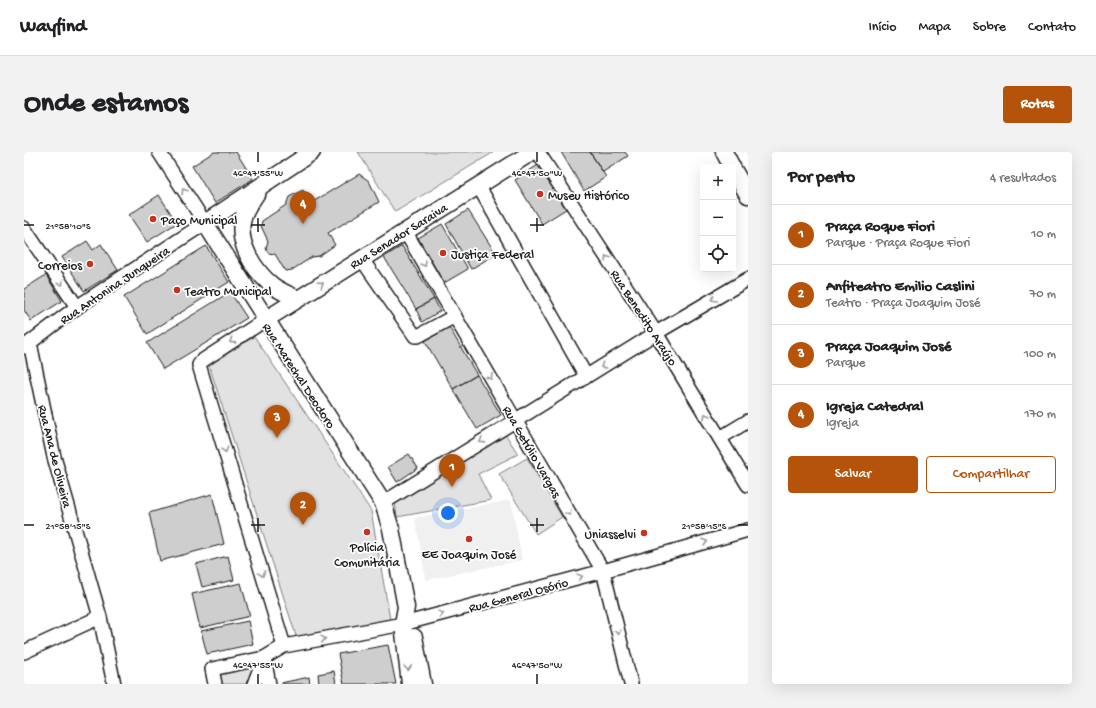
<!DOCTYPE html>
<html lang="pt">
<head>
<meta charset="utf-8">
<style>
  body { margin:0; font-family:"Gochi Hand",sans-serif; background:#f2f2f2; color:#202124 }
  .controls { position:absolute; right:12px; top:12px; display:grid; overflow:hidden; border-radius:4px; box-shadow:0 4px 16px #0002 }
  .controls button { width:36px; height:36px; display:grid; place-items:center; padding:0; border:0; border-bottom:1px solid #e0e0e0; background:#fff; color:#202124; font:20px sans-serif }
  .you { position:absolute; left:424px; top:361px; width:14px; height:14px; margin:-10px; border:3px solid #fff; border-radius:50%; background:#1a73e8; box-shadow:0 0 0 6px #1a73e833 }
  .badge { display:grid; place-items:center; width:26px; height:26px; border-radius:50%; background:#b45309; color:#fff; font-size:13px; font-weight:700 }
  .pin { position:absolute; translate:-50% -33px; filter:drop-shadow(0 1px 2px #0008) }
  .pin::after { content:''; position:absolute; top:21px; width:14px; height:12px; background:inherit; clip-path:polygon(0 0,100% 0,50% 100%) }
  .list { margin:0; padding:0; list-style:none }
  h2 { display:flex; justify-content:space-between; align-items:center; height:52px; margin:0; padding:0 16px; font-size:17px }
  h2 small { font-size:13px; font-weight:400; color:#757577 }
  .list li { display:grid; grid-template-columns:26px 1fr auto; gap:12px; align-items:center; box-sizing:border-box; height:60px; padding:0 16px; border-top:1px solid #e0e0e0 }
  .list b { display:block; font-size:15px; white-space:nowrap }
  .list p { margin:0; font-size:13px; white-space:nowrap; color:#757577 }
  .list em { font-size:13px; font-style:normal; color:#757577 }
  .actions { display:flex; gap:8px; padding:12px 16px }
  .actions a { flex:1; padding:9px 0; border:1px solid #b45309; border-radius:4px; text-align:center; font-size:14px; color:#b45309 }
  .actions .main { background:#b45309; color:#fff }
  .icon { flex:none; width:22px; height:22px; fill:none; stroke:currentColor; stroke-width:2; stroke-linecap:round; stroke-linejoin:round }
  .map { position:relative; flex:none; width:724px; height:532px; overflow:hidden; border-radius:4px }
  header { display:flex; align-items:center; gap:24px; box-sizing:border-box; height:56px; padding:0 20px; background:#fff; border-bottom:1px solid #e0e0e0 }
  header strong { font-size:19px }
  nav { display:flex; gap:22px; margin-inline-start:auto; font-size:14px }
  .intro { display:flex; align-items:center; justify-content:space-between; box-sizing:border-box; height:96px; padding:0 24px }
  h1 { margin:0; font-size:28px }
  .button { padding:10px 18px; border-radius:4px; background:#b45309; color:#fff; font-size:14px; font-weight:700 }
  main { display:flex; gap:24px; padding:0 24px }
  aside { flex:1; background:#fff; border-radius:4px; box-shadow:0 4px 16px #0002 }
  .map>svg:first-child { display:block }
  .built { fill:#f0f0f0 }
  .green { fill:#e2e2e2; stroke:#7f7f7f }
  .building { fill:#cecece; stroke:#1c1c1c }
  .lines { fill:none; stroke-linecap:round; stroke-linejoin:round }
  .minor-casing { stroke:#1c1c1c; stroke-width:16 }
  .major-casing { stroke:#1c1c1c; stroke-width:19 }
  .minor { stroke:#fff; stroke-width:13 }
  .major { stroke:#fff; stroke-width:16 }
  .oneway { stroke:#999 }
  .ticks { fill:none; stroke:#1c1c1c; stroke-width:1.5 }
  .poi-dot { fill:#c8321e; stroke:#fff; stroke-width:1.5 }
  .labels { text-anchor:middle; stroke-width:3.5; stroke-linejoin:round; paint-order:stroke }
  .poi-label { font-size:13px; fill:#1c1c1c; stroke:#fff; text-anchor:start }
  .street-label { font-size:13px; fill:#1c1c1c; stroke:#fff }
  .ticks-label { font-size:10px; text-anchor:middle; fill:#1c1c1c; stroke:#fff; stroke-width:3.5; stroke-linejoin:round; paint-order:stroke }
</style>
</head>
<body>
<header>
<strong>Wayfind</strong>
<nav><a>Início</a><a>Mapa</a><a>Sobre</a><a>Contato</a></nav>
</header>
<div class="intro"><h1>Onde estamos</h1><a class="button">Rotas</a></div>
<main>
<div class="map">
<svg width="724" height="532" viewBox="0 0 724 532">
  <rect width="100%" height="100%" fill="#fff"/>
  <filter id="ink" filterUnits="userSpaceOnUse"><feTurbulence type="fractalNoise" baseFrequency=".025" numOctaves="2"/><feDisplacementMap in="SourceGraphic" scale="8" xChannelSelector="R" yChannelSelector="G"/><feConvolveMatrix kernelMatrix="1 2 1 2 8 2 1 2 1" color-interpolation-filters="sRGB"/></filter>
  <g filter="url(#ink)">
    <path class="built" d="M 487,348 L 498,408 L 402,428 L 391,366 Z"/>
    <path class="green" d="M 334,0 L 470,0 L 371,60 Z
      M 230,184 L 347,359 L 366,467 L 273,487 L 185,213 Z
      M 482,283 L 494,302 L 454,322 L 467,348 L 373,365 L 371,350 Z
      M 503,306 L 538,365 L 512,382 L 475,322 Z
      M 230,515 L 222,532 L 198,532 L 196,521 Z"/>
    <path class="building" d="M 190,0 L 212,0 L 229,27 L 191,51 L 168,14 Z
      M 537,0 L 566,0 L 582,25 L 560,39 Z
      M 566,0 L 601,0 L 604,4 L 579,20 Z
      M 514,13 L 542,57 L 518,72 L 491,28 Z
      M 335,22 L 345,29 L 355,50 L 304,81 L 311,93 L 295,104 L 288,105 L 268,118 L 261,119 L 251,102 L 244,101 L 242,96 L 244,89 L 237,74 L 238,69 L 262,53 L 265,45 L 279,38 L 287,51 Z
      M 135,43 L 153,71 L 123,90 L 105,63 Z
      M 444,58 L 472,102 L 447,117 L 422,72 Z
      M 418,72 L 444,117 L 420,131 L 394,86 Z
      M 63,89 L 69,98 L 77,92 L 94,118 L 60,139 L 38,105 Z
      M 182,94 L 205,130 L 123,182 L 100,145 Z
      M 378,94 L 410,147 L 392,157 L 360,105 Z
      M 22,123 L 38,149 L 7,169 L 0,158 L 0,137 Z
      M 206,140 L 223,166 L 139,217 L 123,191 Z
      M 410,147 L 416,159 L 398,170 L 392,157 Z
      M 425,175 L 453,223 L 429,237 L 401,189 Z
      M 453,223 L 477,263 L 453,277 L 429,237 Z
      M 385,302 L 394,316 L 373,330 L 364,315 Z
      M 188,342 L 200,392 L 136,409 L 125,361 Z
      M 204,404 L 210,428 L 178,435 L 172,412 Z
      M 217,431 L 226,464 L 176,476 L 168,442 Z
      M 224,469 L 229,492 L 183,502 L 177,479 Z
      M 364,493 L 372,532 L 320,532 L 314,502 Z
      M 310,519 L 312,532 L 295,532 L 294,522 Z
      M 285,525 L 286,532 L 257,532 L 257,531 Z"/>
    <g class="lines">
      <g class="minor-casing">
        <path id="minor" d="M 514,0 L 632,181 L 724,333
          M 454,33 L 562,224
          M 0,76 L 53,155
          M 381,79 L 579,419 L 607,532
          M 337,106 L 391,184 L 394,184 L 431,164
          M 241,168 L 178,209 L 175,213 L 260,494
          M 6,191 L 30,305 L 76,465 L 90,532
          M 0,195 L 53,155 L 181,71 L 135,0
          M 696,286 L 724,269
          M 359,351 L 632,181 L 724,127
          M 0,500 L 76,465
          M 191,532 L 188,517 L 240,506 L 245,532
          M 230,532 L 240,506 L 260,494 L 379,472 L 579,419 L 724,378"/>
      </g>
      <g class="major-casing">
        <path id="major" d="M 288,0 L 181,71 L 359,351 L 367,377 L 382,455 L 379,472 L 386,532
          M 700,0 L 708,15
          M 709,17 L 724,43
          M 234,39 C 229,47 222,56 219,66 C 212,90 230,119 249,134 C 256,139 265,143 274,147
          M 241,168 L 508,0
          M 390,485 L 399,532"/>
      </g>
      <use href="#minor" class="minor"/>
      <use href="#major" class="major"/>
    </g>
    <defs><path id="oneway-chevron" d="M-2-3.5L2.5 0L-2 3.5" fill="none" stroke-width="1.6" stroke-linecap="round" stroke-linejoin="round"/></defs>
    <g class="oneway">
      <use href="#oneway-chevron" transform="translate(160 39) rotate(-123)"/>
      <use href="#oneway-chevron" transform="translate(583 106) rotate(-123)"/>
      <use href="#oneway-chevron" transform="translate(400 112) rotate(60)"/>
      <use href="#oneway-chevron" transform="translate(37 131) rotate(56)"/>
      <use href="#oneway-chevron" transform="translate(297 132) rotate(-32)"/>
      <use href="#oneway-chevron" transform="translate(690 147) rotate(149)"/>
      <use href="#oneway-chevron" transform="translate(208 189) rotate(147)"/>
      <use href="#oneway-chevron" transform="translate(579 214) rotate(148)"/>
      <use href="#oneway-chevron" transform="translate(466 225) rotate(60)"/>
      <use href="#oneway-chevron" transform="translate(682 264) rotate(-121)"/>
      <use href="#oneway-chevron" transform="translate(458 289) rotate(148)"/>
      <use href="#oneway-chevron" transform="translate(201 298) rotate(73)"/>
      <use href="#oneway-chevron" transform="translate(545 361) rotate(60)"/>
      <use href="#oneway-chevron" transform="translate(681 390) rotate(-16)"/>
      <use href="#oneway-chevron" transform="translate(238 422) rotate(73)"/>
      <use href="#oneway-chevron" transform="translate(556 425) rotate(-15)"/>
      <use href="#oneway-chevron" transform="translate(417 462) rotate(-15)"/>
      <use href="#oneway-chevron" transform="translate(594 480) rotate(76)"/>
      <use href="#oneway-chevron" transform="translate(299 487) rotate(-10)"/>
      <use href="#oneway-chevron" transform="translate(384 516) rotate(83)"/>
    </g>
  </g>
  <path class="ticks" d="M 234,0 L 234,10M 513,0 L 513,10M 234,66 L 234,80M 513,66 L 513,80M 0,73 L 10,73M 227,73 L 241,73M 506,73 L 520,73M 234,366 L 234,380M 513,366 L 513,380M 0,373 L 10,373M 227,373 L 241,373M 506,373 L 520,373M 714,373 L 724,373M 234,522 L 234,532M 513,522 L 513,532"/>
  <g class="poi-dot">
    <circle cx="516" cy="42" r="4"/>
    <circle cx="129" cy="67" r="4"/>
    <circle cx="419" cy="101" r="4"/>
    <circle cx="66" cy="112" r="4"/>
    <circle cx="153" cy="138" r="4"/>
    <circle cx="343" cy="380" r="4"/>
    <circle cx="620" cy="381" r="4"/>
    <circle cx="445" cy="387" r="4"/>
  </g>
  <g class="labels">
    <g class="poi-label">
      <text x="524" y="47">Museu Histórico</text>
      <text x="137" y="72">Paço Municipal</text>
      <text x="427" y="106">Justiça Federal</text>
      <text x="58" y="117" text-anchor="end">Correios</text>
      <text x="161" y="143">Teatro Municipal</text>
      <text x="612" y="386" text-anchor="end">Uniasselvi</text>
      <text x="343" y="399" text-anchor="middle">Polícia<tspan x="343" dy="15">Comunitária</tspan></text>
      <text x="445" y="406" text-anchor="middle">EE Joaquim José</text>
    </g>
    <g class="street-label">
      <text transform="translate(374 83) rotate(-32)" y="5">Rua Senador Saraiva</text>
      <text transform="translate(90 132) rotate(-34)" y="5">Rua Antonina Junqueira</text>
      <text transform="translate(621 165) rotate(57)" y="5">Rua Benedito Araújo</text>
      <text transform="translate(276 223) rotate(57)" y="5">Rua Marechal Deodoro</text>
      <text transform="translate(509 299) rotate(60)" y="5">Rua Getúlio Vargas</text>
      <text transform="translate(32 304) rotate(76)" y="5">Rua Ana de Oliveira</text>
      <text transform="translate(494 442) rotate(-15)" y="5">Rua General Osório</text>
    </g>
  </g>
  <g class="ticks-label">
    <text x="234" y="24">46°47'55"W</text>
    <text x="513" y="24">46°47'50"W</text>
    <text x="44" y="77">21°58'10"S</text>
    <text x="44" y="377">21°58'15"S</text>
    <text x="680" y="377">21°58'15"S</text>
    <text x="234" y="516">46°47'55"W</text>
    <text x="513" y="516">46°47'50"W</text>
  </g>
</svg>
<div class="controls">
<button>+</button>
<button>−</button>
<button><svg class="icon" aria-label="locate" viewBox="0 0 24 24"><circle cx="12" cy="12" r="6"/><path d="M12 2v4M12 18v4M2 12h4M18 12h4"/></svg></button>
</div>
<div class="you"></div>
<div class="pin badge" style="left:428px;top:335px">1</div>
<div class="pin badge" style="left:279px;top:373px">2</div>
<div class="pin badge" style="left:253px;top:286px">3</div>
<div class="pin badge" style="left:279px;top:72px">4</div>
</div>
<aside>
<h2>Por perto<small>4 resultados</small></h2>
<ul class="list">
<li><span class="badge">1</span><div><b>Praça Roque Fiori</b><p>Parque · Praça Roque Fiori</p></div><em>10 m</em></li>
<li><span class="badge">2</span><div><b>Anfiteatro Emilio Caslini</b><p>Teatro · Praça Joaquim José</p></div><em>70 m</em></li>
<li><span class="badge">3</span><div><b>Praça Joaquim José</b><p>Parque</p></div><em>100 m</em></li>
<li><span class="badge">4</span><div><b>Igreja Catedral</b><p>Igreja</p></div><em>170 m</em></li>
</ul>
<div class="actions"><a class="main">Salvar</a><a>Compartilhar</a></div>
</aside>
</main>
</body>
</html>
